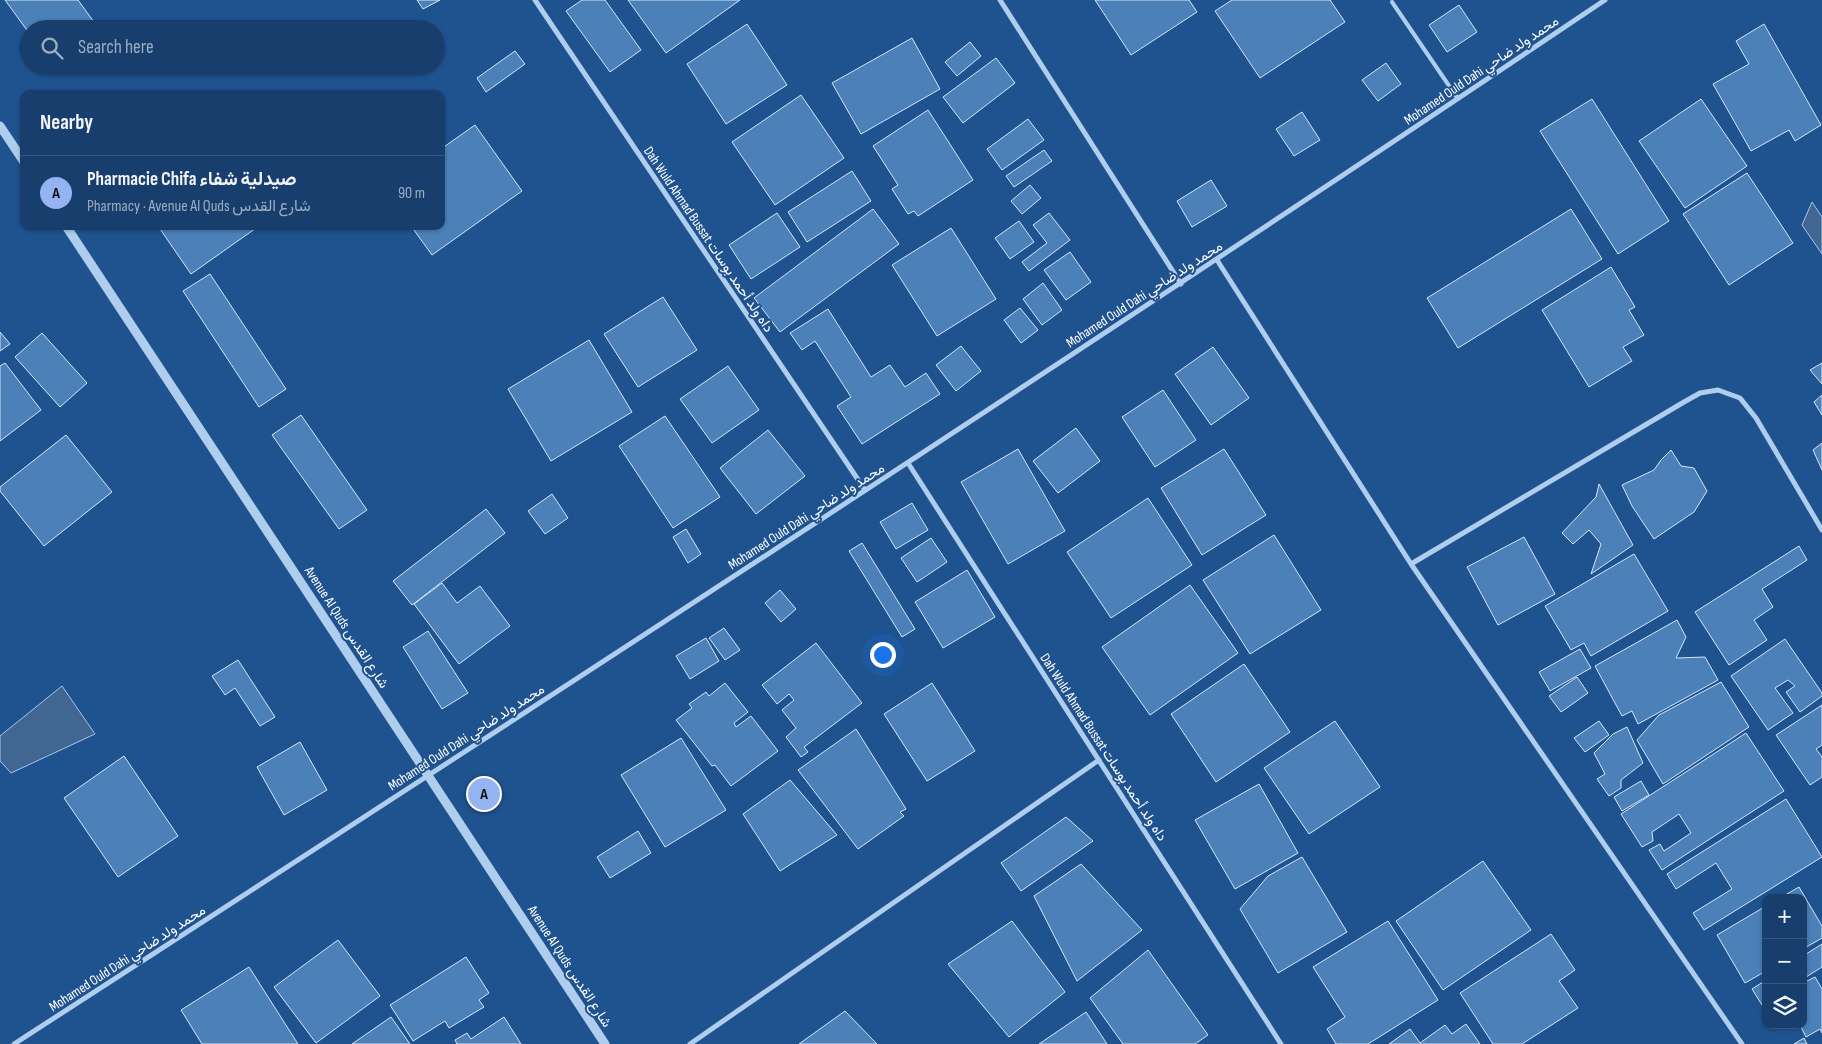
<!DOCTYPE html>
<html lang="en">
<head>
<meta charset="utf-8">
<style>
  body { margin:0; font-family:"Sofia Sans Condensed",Vazirmatn,sans-serif; background:#244974; color:#f1f3f6 }
  .controls { position:absolute; right:15px; bottom:15px; display:grid; overflow:hidden; border-radius:10px; box-shadow:0 1px 4px #0004 }
  .controls button { width:45px; height:45px; display:grid; place-items:center; padding:0; border:0; border-bottom:1px solid #36577f; background:#173e6c; color:#f1f3f6; font:25px sans-serif }
  .you { position:absolute; left:882px; top:654px; width:18px; height:18px; margin:-12px; border:4px solid #fff; border-radius:50%; background:#1a73e8; box-shadow:0 0 0 8px #1a73e833 }
  .badge { display:grid; place-items:center; width:32px; height:32px; border-radius:50%; background:#95b2f1; color:#111; font-size:16px; font-weight:700 }
  .pin { position:absolute; translate:-50% -50%; border:2px solid #fff; box-shadow:0 1px 5px #0006 }
  .list { margin:0; padding:0; list-style:none }
  h2 { display:flex; justify-content:space-between; align-items:center; height:65px; margin:0; padding:0 20px; font-size:21px }
  h2 small { font-size:16px; font-weight:400; color:#9eaec2 }
  .list li { display:grid; grid-template-columns:32px 1fr auto; gap:15px; align-items:center; box-sizing:border-box; height:75px; padding:0 20px; border-top:1px solid #36577f }
  .list b { display:block; font-size:19px; white-space:nowrap }
  .list p { margin:0; font-size:16px; white-space:nowrap; color:#9eaec2 }
  .list em { font-size:16px; font-style:normal; color:#9eaec2 }
  .icon { flex:none; width:28px; height:28px; fill:none; stroke:currentColor; stroke-width:2; stroke-linecap:round; stroke-linejoin:round }
  .map { position:relative; flex:none; width:1822px; height:1044px; overflow:hidden }
  .search { position:absolute; background:#173e6c; box-shadow:0 1px 4px #0004; left:20px; top:20px; width:425px; height:55px; display:flex; align-items:center; gap:12px; box-sizing:border-box; padding:0 18px; border-radius:28px; color:#9eaec2; font-size:19px }
  .panel { position:absolute; background:#173e6c; box-shadow:0 1px 4px #0004; left:20px; top:90px; width:425px; height:140px; border-radius:10px }
  .map>svg:first-child { display:block }
  .water { fill:#406691; stroke:#a3c8ee }
  .building { fill:#4c80b8; stroke:#d5e6f9 }
  .lines { fill:none; stroke-linecap:round; stroke-linejoin:round }
  .service { stroke:#afcded; stroke-width:4 }
  .minor { stroke:#afcded; stroke-width:5 }
  .tertiary { stroke:#afcded; stroke-width:9 }
  .labels { text-anchor:middle; stroke-width:4; stroke-linejoin:round; paint-order:stroke }
  .street-label { font-size:14px; fill:#fff; stroke:#1f5390 }
</style>
</head>
<body>
<div class="map">
<svg width="1822" height="1044" viewBox="0 0 1822 1044">
  <rect width="100%" height="100%" fill="#1f5390"/>
  <path class="water" d="M 1812,202 L 1822,217 L 1822,254 L 1802,225 Z
    M 62,686 L 95,734 L 11,773 L 0,761 L 0,736 Z"/>
  <path class="building" d="M 5,0 L 78,0 L 99,29 L 29,29 L 29,33 Z
    M 417,0 L 440,0 L 423,9 Z
    M 582,0 L 605,0 L 641,50 L 610,72 L 566,11 Z
    M 628,0 L 740,0 L 666,53 Z
    M 1095,0 L 1189,0 L 1197,12 L 1131,55 Z
    M 1232,0 L 1330,0 L 1345,22 L 1260,78 L 1215,11 Z
    M 1459,5 L 1477,32 L 1447,52 L 1429,25 Z
    M 747,24 L 787,85 L 726,124 L 687,64 Z
    M 1764,24 L 1821,125 L 1795,141 L 1789,130 L 1751,151 L 1713,84 L 1749,64 L 1736,41 Z
    M 912,38 L 940,89 L 861,134 L 832,83 Z
    M 970,42 L 981,56 L 957,76 L 945,62 Z
    M 515,51 L 525,64 L 486,92 L 477,78 Z
    M 996,58 L 1015,83 L 963,123 L 943,97 Z
    M 1386,63 L 1401,84 L 1378,101 L 1362,80 Z
    M 801,95 L 844,158 L 775,205 L 732,142 Z
    M 1592,99 L 1669,221 L 1618,254 L 1540,131 Z
    M 1701,99 L 1747,166 L 1685,208 L 1639,141 Z
    M 928,110 L 973,180 L 918,216 L 914,211 L 908,214 L 892,189 L 898,185 L 873,146 Z
    M 1302,112 L 1320,140 L 1294,156 L 1276,129 Z
    M 1028,119 L 1044,140 L 1002,170 L 987,149 Z
    M 475,125 L 522,191 L 432,255 L 411,226 L 441,226 L 441,149 Z
    M 1044,150 L 1052,161 L 1014,187 L 1006,176 Z
    M 852,171 L 871,201 L 807,242 L 788,212 Z
    M 1747,173 L 1793,243 L 1729,285 L 1683,214 Z
    M 1211,180 L 1227,206 L 1192,227 L 1177,201 Z
    M 1030,185 L 1041,198 L 1022,214 L 1011,201 Z
    M 873,209 L 899,244 L 780,332 L 754,298 Z
    M 1571,209 L 1602,259 L 1458,348 L 1427,298 Z
    M 777,213 L 800,247 L 751,279 L 729,245 Z
    M 1049,213 L 1070,240 L 1029,271 L 1022,262 L 1047,243 L 1033,225 Z
    M 1019,221 L 1034,242 L 1010,259 L 995,238 Z
    M 158,226 L 259,226 L 191,274 Z
    M 951,228 L 996,299 L 937,336 L 892,265 Z
    M 1070,252 L 1091,282 L 1066,300 L 1044,270 Z
    M 1611,267 L 1635,307 L 1629,310 L 1644,335 L 1623,347 L 1632,361 L 1589,387 L 1542,310 Z
    M 210,274 L 286,389 L 259,407 L 183,291 Z
    M 1043,283 L 1062,310 L 1042,325 L 1023,299 Z
    M 663,297 L 697,350 L 638,387 L 604,334 Z
    M 1020,308 L 1038,330 L 1021,343 L 1004,320 Z
    M 828,309 L 871,377 L 890,365 L 905,387 L 926,373 L 940,394 L 862,444 L 837,406 L 851,397 L 815,341 L 802,350 L 790,333 Z
    M 0,332 L 10,344 L 0,351 Z
    M 42,333 L 87,383 L 60,407 L 15,357 Z
    M 589,340 L 632,412 L 551,461 L 508,389 Z
    M 961,346 L 981,371 L 956,391 L 936,365 Z
    M 1213,347 L 1249,398 L 1211,425 L 1175,374 Z
    M 5,363 L 41,410 L 0,441 L 0,366 Z
    M 1822,363 L 1822,384 L 1810,370 Z
    M 728,366 L 759,410 L 712,443 L 680,399 Z
    M 1163,390 L 1196,440 L 1155,467 L 1122,417 Z
    M 1822,395 L 1822,415 L 1814,402 Z
    M 301,415 L 367,510 L 339,529 L 272,435 Z
    M 665,416 L 720,497 L 673,528 L 619,446 Z
    M 1076,428 L 1100,461 L 1058,493 L 1033,461 Z
    M 768,430 L 805,476 L 756,514 L 720,468 Z
    M 66,435 L 112,492 L 44,546 L 0,491 L 0,487 Z
    M 1822,443 L 1822,470 L 1813,450 Z
    M 1018,449 L 1065,531 L 1008,564 L 961,482 Z
    M 1224,449 L 1266,515 L 1202,555 L 1161,488 Z
    M 1671,450 L 1681,466 L 1694,468 L 1707,491 L 1694,512 L 1654,539 L 1632,506 L 1622,485 L 1654,470 L 1661,460 Z
    M 1599,484 L 1633,545 L 1591,574 L 1601,544 L 1589,530 L 1573,544 L 1562,533 L 1596,497 Z
    M 552,494 L 568,518 L 545,534 L 528,511 Z
    M 1148,498 L 1192,565 L 1111,618 L 1067,552 Z
    M 912,503 L 928,530 L 896,549 L 880,522 Z
    M 486,509 L 505,533 L 412,605 L 393,581 Z
    M 686,529 L 701,554 L 688,563 L 673,537 Z
    M 1274,535 L 1321,610 L 1250,654 L 1203,580 Z
    M 1524,537 L 1555,594 L 1498,625 L 1467,567 Z
    M 931,538 L 947,562 L 917,582 L 901,558 Z
    M 862,543 L 915,629 L 902,637 L 849,551 Z
    M 1799,546 L 1807,560 L 1762,589 L 1773,607 L 1754,620 L 1767,640 L 1729,665 L 1695,612 Z
    M 1634,554 L 1668,611 L 1591,656 L 1584,643 L 1571,650 L 1545,606 Z
    M 967,570 L 995,617 L 943,648 L 915,602 Z
    M 442,583 L 457,603 L 480,586 L 510,626 L 459,664 L 414,604 Z
    M 1190,585 L 1238,653 L 1150,715 L 1102,647 Z
    M 780,590 L 796,609 L 781,622 L 765,603 Z
    M 1677,620 L 1686,637 L 1676,658 L 1705,657 L 1718,680 L 1638,724 L 1632,711 L 1622,716 L 1595,666 Z
    M 724,628 L 740,650 L 725,660 L 709,638 Z
    M 428,631 L 468,693 L 442,709 L 403,647 Z
    M 706,638 L 719,661 L 690,679 L 676,656 Z
    M 1785,639 L 1822,693 L 1822,696 L 1800,712 L 1786,692 L 1795,686 L 1788,680 L 1775,688 L 1793,713 L 1768,730 L 1731,676 Z
    M 816,643 L 862,703 L 804,747 L 808,752 L 801,757 L 786,737 L 796,728 L 782,710 L 794,700 L 789,694 L 777,704 L 762,685 Z
    M 1580,649 L 1591,668 L 1550,691 L 1539,672 Z
    M 238,660 L 275,717 L 260,726 L 235,688 L 225,695 L 212,676 Z
    M 1244,664 L 1290,732 L 1216,782 L 1171,714 Z
    M 1577,677 L 1588,693 L 1561,712 L 1549,696 Z
    M 1721,682 L 1749,727 L 1663,784 L 1637,740 L 1659,715 Z
    M 725,683 L 748,712 L 734,723 L 736,727 L 751,716 L 778,751 L 731,786 L 715,765 L 712,766 L 676,720 L 692,708 L 689,704 L 706,692 L 709,696 Z
    M 932,683 L 975,751 L 927,781 L 884,714 Z
    M 1822,705 L 1822,745 L 1816,749 L 1822,757 L 1822,777 L 1810,785 L 1776,735 Z
    M 1335,721 L 1380,787 L 1309,834 L 1264,768 Z
    M 1599,721 L 1609,735 L 1585,752 L 1574,738 Z
    M 1627,727 L 1643,763 L 1621,780 L 1621,788 L 1609,796 L 1597,779 L 1605,774 L 1594,753 L 1613,734 Z
    M 856,729 L 906,809 L 900,812 L 904,816 L 858,849 L 798,770 Z
    M 1746,733 L 1784,791 L 1662,870 L 1649,850 L 1660,844 L 1664,851 L 1691,833 L 1679,814 L 1652,832 L 1653,841 L 1642,847 L 1621,814 Z
    M 681,738 L 726,810 L 665,847 L 621,775 Z
    M 300,742 L 327,790 L 284,815 L 257,767 Z
    M 124,756 L 178,836 L 118,877 L 64,798 Z
    M 790,780 L 837,835 L 780,871 L 743,814 Z
    M 1641,781 L 1649,795 L 1622,811 L 1614,797 Z
    M 1259,784 L 1298,853 L 1235,889 L 1195,820 Z
    M 1786,799 L 1822,857 L 1704,930 L 1693,913 L 1732,889 L 1716,863 L 1676,889 L 1667,874 Z
    M 1066,817 L 1093,841 L 1021,891 L 1001,863 Z
    M 638,831 L 651,853 L 610,878 L 597,857 Z
    M 1302,857 L 1347,932 L 1278,973 L 1240,909 L 1268,876 Z
    M 1483,861 L 1531,930 L 1443,990 L 1396,921 Z
    M 1081,864 L 1142,930 L 1077,981 L 1034,896 Z
    M 1799,887 L 1822,926 L 1822,938 L 1803,949 L 1803,898 L 1780,898 Z
    M 1766,906 L 1766,971 L 1745,983 L 1717,935 Z
    M 1012,921 L 1065,992 L 1009,1037 L 948,964 Z
    M 1388,921 L 1438,1000 L 1368,1044 L 1336,1044 L 1327,1029 L 1345,1017 L 1313,967 Z
    M 1551,934 L 1575,970 L 1559,981 L 1578,1008 L 1522,1044 L 1493,1044 L 1460,993 Z
    M 338,940 L 380,996 L 316,1043 L 274,987 Z
    M 1822,944 L 1822,967 L 1803,979 L 1803,956 Z
    M 1148,950 L 1208,1035 L 1195,1044 L 1123,1044 L 1090,998 Z
    M 466,957 L 489,993 L 479,1000 L 484,1007 L 449,1028 L 445,1021 L 413,1041 L 390,1005 Z
    M 249,967 L 298,1044 L 202,1044 L 181,1010 Z
    M 1815,977 L 1822,989 L 1822,1033 L 1820,1029 L 1806,1037 L 1800,1025 L 1803,1025 L 1803,1011 L 1807,1009 L 1803,1003 L 1803,983 Z
    M 1766,980 L 1766,1003 L 1762,1005 L 1752,989 Z
    M 845,1011 L 877,1044 L 799,1044 Z
    M 1086,1012 L 1107,1044 L 1039,1044 Z
    M 391,1017 L 410,1044 L 352,1044 Z
    M 504,1017 L 521,1044 L 457,1044 L 455,1040 L 467,1033 L 471,1039 Z
    M 1466,1024 L 1480,1044 L 1389,1044 L 1410,1029 L 1420,1043 L 1445,1025 L 1452,1034 Z
    M 1804,1038 L 1807,1044 L 1794,1044 Z"/>
  <g class="lines">
    <path class="service" d="M 1392,2 L 1458,99"/>
    <path class="minor" d="M 535,0 L 865,490
      M 1000,0 L 1181,284
      M 1217,260 L 1411,564 L 1742,1044
      M 908,463 L 1281,1044
      M 1411,564 L 1684,402 L 1700,393 L 1718,390 L 1740,398 L 1756,418 L 1822,530
      M 14,1044 C 547,699 1078,354 1605,0
      M 690,1044 L 1099,760"/>
    <path class="tertiary" d="M 0,126 L 24,162
      M 66,226 L 605,1044"/>
  </g>
  <g class="labels">
    <g class="street-label">
      <text transform="translate(1481 70) rotate(-34)" y="5">Mohamed Ould Dahi محمد ولد ضاحي</text>
      <text transform="translate(709 239) rotate(56)" y="5">Dah Wuld Ahmad Bussat داه ولد أحمد بوسات</text>
      <text transform="translate(1144 294) rotate(-33)" y="5">Mohamed Ould Dahi محمد ولد ضاحي</text>
      <text transform="translate(806 516) rotate(-33)" y="5">Mohamed Ould Dahi محمد ولد ضاحي</text>
      <text transform="translate(347 627) rotate(57)" y="5">Avenue Al Quds شارع القدس</text>
      <text transform="translate(466 737) rotate(-33)" y="5">Mohamed Ould Dahi محمد ولد ضاحي</text>
      <text transform="translate(1104 747) rotate(57)" y="5">Dah Wuld Ahmad Bussat داه ولد أحمد بوسات</text>
      <text transform="translate(127 958) rotate(-33)" y="5">Mohamed Ould Dahi محمد ولد ضاحي</text>
      <text transform="translate(570 966) rotate(57)" y="5">Avenue Al Quds شارع القدس</text>
    </g>
  </g>
</svg>
<div class="controls">
<button>+</button>
<button>−</button>
<button><svg class="icon" aria-label="layers" viewBox="0 0 24 24"><path d="M12 4l9 5-9 5-9-5zM3 14l9 5 9-5"/></svg></button>
</div>
<div class="you"></div>
<div class="pin badge" style="left:484px;top:794px">A</div>
<div class="search"><svg class="icon" aria-label="search" viewBox="0 0 24 24"><circle cx="10" cy="10" r="6"/><path d="M15 15l6 6"/></svg>Search here</div>
<section class="panel">
<h2>Nearby<small></small></h2>
<ul class="list">
<li><span class="badge">A</span><div><b>Pharmacie Chifa صيدلية شفاء</b><p>Pharmacy · Avenue Al Quds شارع القدس</p></div><em>90 m</em></li>
</ul>
</section>
</div>
</body>
</html>
